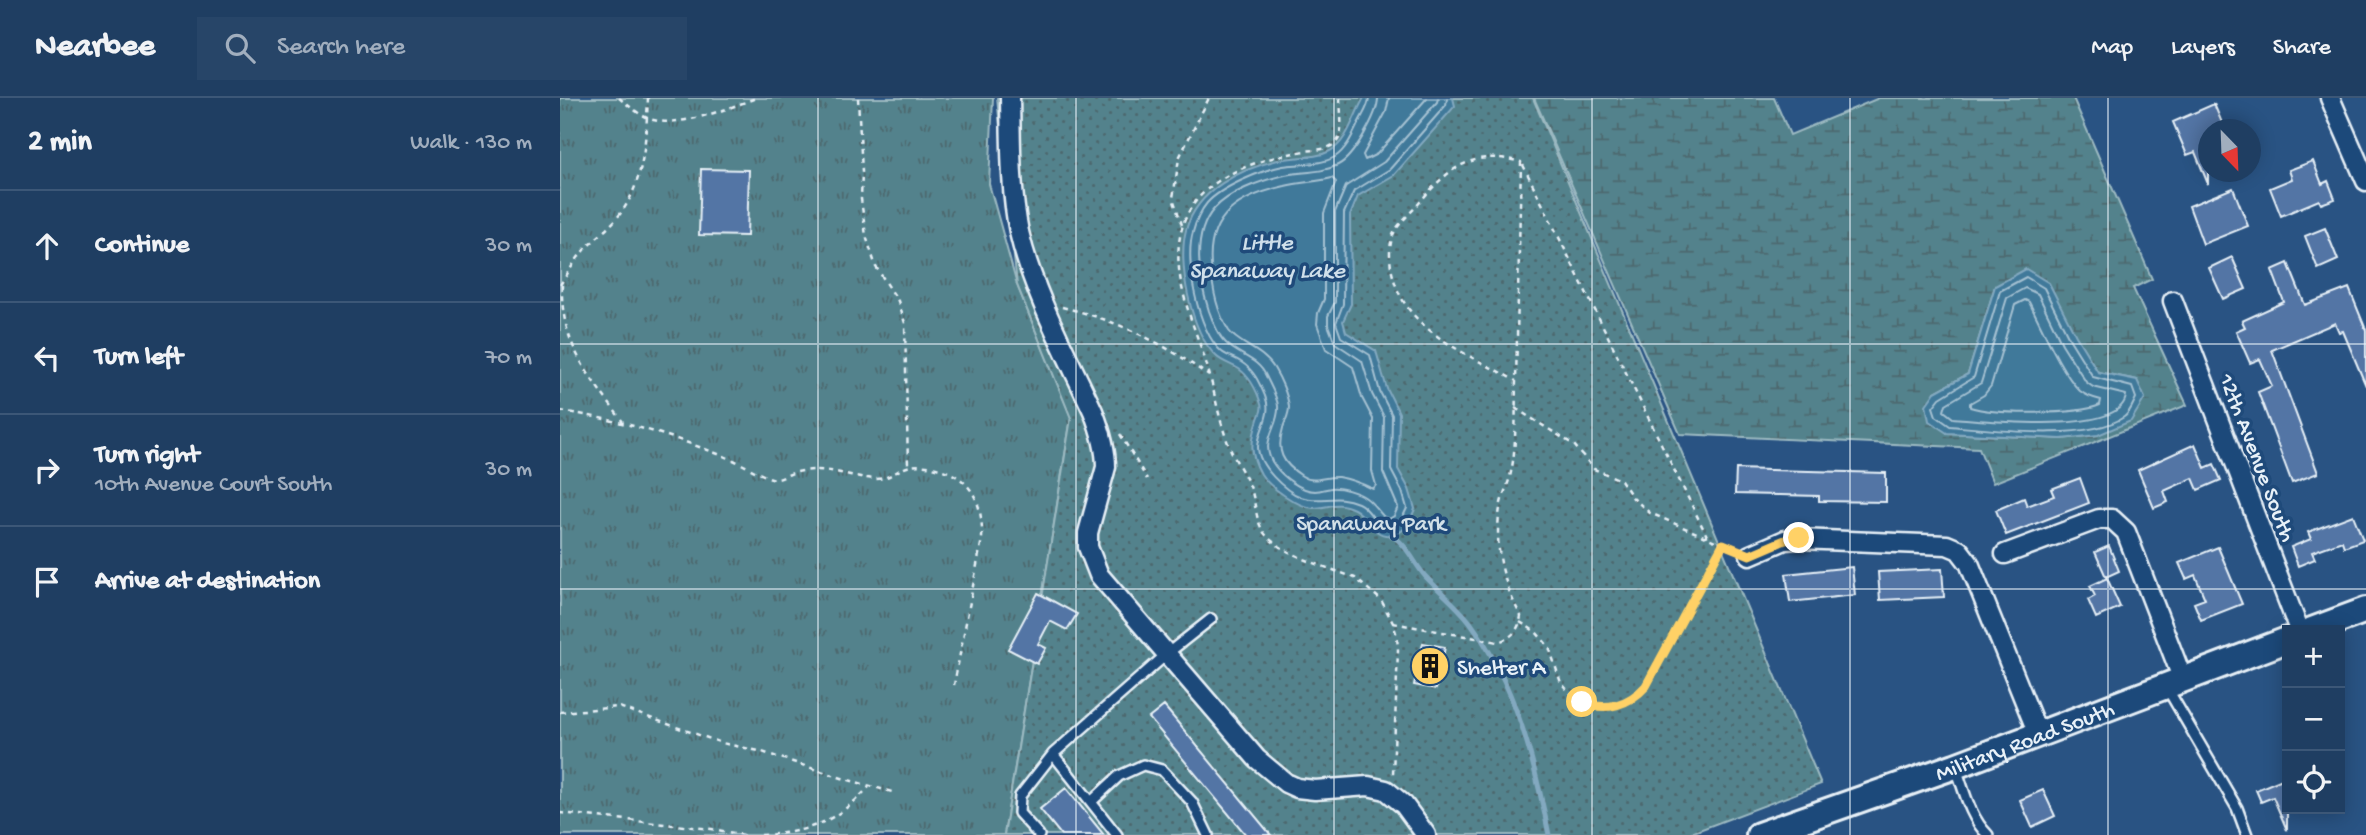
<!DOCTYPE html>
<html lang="en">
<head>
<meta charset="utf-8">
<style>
  body { margin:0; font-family:"Gochi Hand",sans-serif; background:#274568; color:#f1f3f6 }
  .controls { position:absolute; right:21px; bottom:21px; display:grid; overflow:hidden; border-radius:0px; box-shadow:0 4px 18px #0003 }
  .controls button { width:63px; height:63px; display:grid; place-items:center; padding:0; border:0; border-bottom:2px solid #3c5777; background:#1f3e62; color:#f1f3f6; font:35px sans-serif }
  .compass { position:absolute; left:1638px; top:21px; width:63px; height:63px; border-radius:50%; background:#1f3e62; box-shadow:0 4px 18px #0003; rotate:157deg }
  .stop { position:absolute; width:21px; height:21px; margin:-16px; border:5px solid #ffd166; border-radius:50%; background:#fff }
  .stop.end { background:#ffd166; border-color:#fff; box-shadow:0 2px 7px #0008 }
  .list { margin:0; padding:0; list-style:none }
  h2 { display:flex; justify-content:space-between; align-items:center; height:91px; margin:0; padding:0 28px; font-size:30px }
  h2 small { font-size:23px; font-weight:400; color:#a1aebe }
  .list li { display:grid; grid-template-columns:46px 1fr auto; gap:21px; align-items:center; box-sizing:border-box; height:112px; padding:0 28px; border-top:2px solid #3c5777 }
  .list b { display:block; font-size:26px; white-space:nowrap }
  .list p { margin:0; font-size:23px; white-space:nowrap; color:#a1aebe }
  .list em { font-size:23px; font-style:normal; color:#a1aebe }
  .icon { flex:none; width:38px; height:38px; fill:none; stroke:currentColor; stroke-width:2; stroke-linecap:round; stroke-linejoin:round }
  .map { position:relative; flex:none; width:1806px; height:737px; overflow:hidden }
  header { display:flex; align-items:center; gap:42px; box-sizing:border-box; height:98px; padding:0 35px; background:#1f3e62; border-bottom:2px solid #3c5777 }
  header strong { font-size:33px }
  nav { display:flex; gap:38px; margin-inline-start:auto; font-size:24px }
  .search { width:490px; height:63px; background:#274568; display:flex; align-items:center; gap:18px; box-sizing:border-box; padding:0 24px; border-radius:0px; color:#a1aebe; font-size:26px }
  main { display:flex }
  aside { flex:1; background:#1f3e62 }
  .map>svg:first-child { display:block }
  .grass { fill:url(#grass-tufts); stroke:#9dbac2; stroke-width:2 }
  .wetland { fill:url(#wetland-marsh); stroke:#9dbac2; stroke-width:2; fill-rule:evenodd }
  .park { fill:url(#park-dots); stroke:#9dbac2; stroke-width:2 }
  .water { fill:#40799a; stroke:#83a9c0; stroke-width:2 }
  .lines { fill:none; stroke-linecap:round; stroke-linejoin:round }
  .shore { stroke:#a5c1d2; stroke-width:2 }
  .stream { stroke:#83a9c0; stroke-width:5 }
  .building { fill:#5275a5; stroke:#e8f1f8; stroke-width:2 }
  .lane-casing { stroke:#e8f1f8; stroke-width:14 }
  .street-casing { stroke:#e8f1f8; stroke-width:23 }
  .secondary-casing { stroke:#e8f1f8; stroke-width:30 }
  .path { stroke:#e8f1f8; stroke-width:2.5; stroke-dasharray:5 5; stroke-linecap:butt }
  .lane { stroke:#1f4a7a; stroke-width:9 }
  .street { stroke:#1f4a7a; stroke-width:18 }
  .secondary { stroke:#1f4a7a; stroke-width:24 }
  .route { stroke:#ffd166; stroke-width:9 }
  .grid { fill:none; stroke:#e8f1f8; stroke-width:2; stroke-opacity:0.55 }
  .labels { text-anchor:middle; stroke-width:7; stroke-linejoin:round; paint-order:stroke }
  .street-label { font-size:23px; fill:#e8f1f8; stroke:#1f4a7a }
  .park-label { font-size:23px; fill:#d2e0e8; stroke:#1f4a7a }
  .poi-label { font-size:23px; fill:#e8f1f8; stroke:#1f4a7a; text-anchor:start }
  .water-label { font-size:24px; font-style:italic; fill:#cfdfea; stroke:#1f4a7a }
</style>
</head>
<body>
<header>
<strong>Nearbee</strong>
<div class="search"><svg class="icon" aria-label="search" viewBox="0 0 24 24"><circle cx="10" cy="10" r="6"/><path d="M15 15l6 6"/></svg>Search here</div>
<nav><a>Map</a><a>Layers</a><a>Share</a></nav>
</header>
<main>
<aside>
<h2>2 min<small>Walk · 130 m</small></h2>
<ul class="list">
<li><svg class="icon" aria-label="ahead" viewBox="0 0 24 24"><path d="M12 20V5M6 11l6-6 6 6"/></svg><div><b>Continue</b></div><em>30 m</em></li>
<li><svg class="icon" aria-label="left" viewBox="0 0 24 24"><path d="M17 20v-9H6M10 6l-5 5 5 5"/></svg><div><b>Turn left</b></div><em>70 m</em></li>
<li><svg class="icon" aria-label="right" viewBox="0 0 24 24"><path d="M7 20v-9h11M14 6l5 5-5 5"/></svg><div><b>Turn right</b><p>10th Avenue Court South</p></div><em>30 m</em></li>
<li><svg class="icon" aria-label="arrive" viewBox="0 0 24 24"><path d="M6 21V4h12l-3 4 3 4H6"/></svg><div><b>Arrive at destination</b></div></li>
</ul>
</aside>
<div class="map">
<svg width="1806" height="737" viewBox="0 0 1806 737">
  <defs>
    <pattern id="grass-tufts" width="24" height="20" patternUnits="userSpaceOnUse" patternTransform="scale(1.75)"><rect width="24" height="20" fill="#52828c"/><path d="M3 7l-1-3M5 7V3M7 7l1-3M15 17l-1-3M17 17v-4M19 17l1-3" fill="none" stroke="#4d686e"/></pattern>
    <pattern id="wetland-marsh" width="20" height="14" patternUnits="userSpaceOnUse" patternTransform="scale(1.75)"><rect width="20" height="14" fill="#52828c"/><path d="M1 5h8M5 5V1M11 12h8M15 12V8" fill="none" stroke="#4d686e"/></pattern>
    <pattern id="park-dots" width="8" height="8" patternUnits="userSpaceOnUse" patternTransform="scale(1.75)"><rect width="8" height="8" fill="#52828c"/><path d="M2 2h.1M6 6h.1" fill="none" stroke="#4d686e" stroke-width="1.8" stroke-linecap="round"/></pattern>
  </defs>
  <rect width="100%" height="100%" fill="#295383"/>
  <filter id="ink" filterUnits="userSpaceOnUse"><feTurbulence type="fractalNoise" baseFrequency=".0143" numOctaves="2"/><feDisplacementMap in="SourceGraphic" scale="14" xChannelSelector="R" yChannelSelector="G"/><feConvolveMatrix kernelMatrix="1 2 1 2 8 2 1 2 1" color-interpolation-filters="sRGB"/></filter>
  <g filter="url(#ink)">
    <path class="grass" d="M 0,0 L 433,0 L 429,86 L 457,187 L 511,319 L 444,737 L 0,737 Z"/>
    <path class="wetland" d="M 974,0 L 1214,0 L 1230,37 L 1319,0 L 1513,0 L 1592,181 L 1573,190 L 1627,307 L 1433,385 L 1419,350 L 1120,336 ZM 1435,188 L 1516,239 L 1538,274 L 1577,282 L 1538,337 L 1501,341 L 1387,335 L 1375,294 L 1408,276 Z"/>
    <path class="park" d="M 437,0 L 973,0 L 1261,686 L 1126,737 L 444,737 L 511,320 L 457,187 Z"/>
    <path class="water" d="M 804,0 L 893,0 L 895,8 L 834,77 L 798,98 L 790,118 L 791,206 L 783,223 L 786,234 L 816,253 L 827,291 L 839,315 L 838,371 L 849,391 L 855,411 C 850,422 846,435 832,437 C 812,440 808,418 794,411 C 775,402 770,410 753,410 C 738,409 709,389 701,376 C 689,355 691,343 698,321 C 700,315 703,312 701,306 C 697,293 690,279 679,271 C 671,266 662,264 656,258 C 631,234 617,165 626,132 C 637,92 680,71 718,62 C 735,58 755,61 770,53 C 788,44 794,16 804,0 Z
      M 1466,171 L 1489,185 L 1516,238 L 1538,274 L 1577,282 L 1585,300 L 1571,323 L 1538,337 L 1501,341 L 1387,335 L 1369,323 L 1366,307 L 1375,294 L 1408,276 L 1435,188 Z"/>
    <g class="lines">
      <path class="shore" d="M 809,0 C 809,8 803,16 799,24 C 793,36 787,51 775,59 C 761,67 739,66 723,68 C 702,72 661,89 647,105 C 641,112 635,125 633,134 C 624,162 638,235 662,254 C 667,258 675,260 681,264 C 694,272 699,284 705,298 C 713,317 699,329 698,349 C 698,368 725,393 741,399 C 761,406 776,395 798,405 C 816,413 814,439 840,425 L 847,410 L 842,393 L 831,372 L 832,317 L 820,294 L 810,257 L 781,239 L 776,225 L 783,206 L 784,115 L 794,93 L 830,71 L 886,7 L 887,0
        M 818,0 C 818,16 793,60 778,67 C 760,76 739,73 721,78 C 700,83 669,94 654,111 C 631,137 639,182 649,213 C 653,223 657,237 666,245 C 679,258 698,260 706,278 C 710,287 717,298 718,308 C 720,329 697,344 715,368 C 723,379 741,393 755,393 C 760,393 766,391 771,390 C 780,389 798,394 806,400 C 813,405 818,413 824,419 L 829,421 L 834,418 L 838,409 L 823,374 L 824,319 L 812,296 L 802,263 L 775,245 L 768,227 L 768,218 L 775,204 L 775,114 L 786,88 L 824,64 L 877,4 L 878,0
        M 829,0 L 826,14 L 803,57 L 805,62 L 817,56 L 867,0
        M 772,80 L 776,84 L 764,115 L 764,201 L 758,215 L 757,226 L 766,251 L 793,269 L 802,300 L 813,321 L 812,373 L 816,387 L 813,391 C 803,386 790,381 778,379 C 765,378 754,386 742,378 C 722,365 716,353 723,330 C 725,323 729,317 729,309 C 728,297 720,280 714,270 C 702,251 678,246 669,233 C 657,214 652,189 651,167 C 647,117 680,98 725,88 C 741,84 757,84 772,80 Z
        M 1466,179 L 1484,190 L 1510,242 L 1533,279 L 1572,289 L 1576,300 C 1573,306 1570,315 1564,319 C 1527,344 1435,332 1390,328 L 1376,318 L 1373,309 L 1380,300 L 1414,279 L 1440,193 Z
        M 1465,190 L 1478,196 L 1502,246 L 1526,284 L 1533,289 L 1566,297 C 1563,339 1423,322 1393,320 L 1384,313 L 1386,306 L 1421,285 L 1447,200 Z
        M 1465,202 L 1469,204 C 1481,227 1502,276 1520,293 C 1526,298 1533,300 1541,302 L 1540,307 C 1517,317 1434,317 1410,309 L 1410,305 L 1424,297 L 1431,288 L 1455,207 Z"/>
      <path class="stream" d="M 831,437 C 846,445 854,465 865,478 C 879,493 897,507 910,524 C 956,587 974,662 989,737"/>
    </g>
    <path class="building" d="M 1654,6 L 1665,32 L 1648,32 L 1648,86 L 1635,54 L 1627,57 L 1613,24 Z
      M 1753,63 L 1762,86 L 1768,83 L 1775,101 L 1761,106 L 1759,102 L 1721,118 L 1710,90 L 1732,81 L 1729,72 Z
      M 141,71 L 189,72 L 187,138 L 139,137 Z
      M 1673,90 L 1688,128 L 1643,146 L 1629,108 Z
      M 1765,130 L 1778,162 L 1758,171 L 1745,138 Z
      M 1672,159 L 1686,191 L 1663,201 L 1649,170 Z
      M 1728,165 L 1745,207 L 1789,190 L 1806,232 L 1806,288 L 1783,233 L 1779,234 L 1775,225 L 1712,252 L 1758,375 L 1732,385 L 1698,294 L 1712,288 L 1700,261 L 1690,265 L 1676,233 L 1685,229 L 1682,223 L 1724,204 L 1712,172 Z
      M 1635,346 L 1645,370 L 1654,366 L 1661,382 L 1638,392 L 1633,380 L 1604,393 L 1608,404 L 1594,410 L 1578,372 Z
      M 1176,371 L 1326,375 L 1326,404 L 1259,403 L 1259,398 L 1175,396 Z
      M 1520,380 L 1529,405 L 1446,437 L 1436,412 L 1464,400 L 1467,408 L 1494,398 L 1491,391 Z
      M 1793,417 L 1803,442 L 1784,449 L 1782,443 L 1752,454 L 1755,461 L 1738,468 L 1731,449 L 1751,441 L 1748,434 Z
      M 1549,448 L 1559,473 L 1546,479 L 1535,454 Z
      M 1658,449 L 1682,506 L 1641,522 L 1634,505 L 1645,501 L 1635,477 L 1626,481 L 1619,465 Z
      M 1292,469 L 1295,497 L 1230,504 L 1226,476 Z
      M 1382,471 L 1384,499 L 1320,502 L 1318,474 Z
      M 1547,480 L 1560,509 L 1536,520 L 1528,502 L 1535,498 L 1530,488 Z
      M 478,495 L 517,516 L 507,532 L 490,523 L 478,546 L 486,550 L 477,566 L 448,551 Z
      M 863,545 L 885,549 L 876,591 L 854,587 Z
      M 604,608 L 711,737 L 686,737 L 589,620 Z
      M 1727,679 L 1727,732 L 1713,699 L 1701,704 L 1696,692 Z
      M 506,690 L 544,737 L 501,737 L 480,711 Z
      M 1483,692 L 1495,718 L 1472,729 L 1460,702 Z"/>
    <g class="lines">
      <g class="lane-casing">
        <path id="lane" d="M 1607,590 L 1677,710 L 1687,737
          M 1396,670 C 1404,692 1410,720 1428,737
          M 531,704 L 559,678 L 583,667 L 602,672 L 632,704 L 648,737
          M 479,737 L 459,715 L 460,698 L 493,656
          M 557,737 L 493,656 L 608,555 L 651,521"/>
      </g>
      <g class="street-casing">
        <path id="street" d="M 450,0 C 451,44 450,90 459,134 C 473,195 507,257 533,313 C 540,331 546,350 546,369 L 528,435 L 528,449 L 539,477 L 697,661 L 726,685 L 737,690 L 755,692 L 808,688 L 826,692 L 844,707 L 866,737
          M 1770,0 L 1806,83
          M 1613,203 L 1739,532
          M 1445,456 L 1539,421 L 1552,421 L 1566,434 L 1623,582
          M 1190,457 L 1225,442 L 1239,441 L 1387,447 L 1399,452 L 1409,465 L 1478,636"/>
      </g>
      <g class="secondary-casing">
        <g id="secondary">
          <path d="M 1752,532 L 1806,512"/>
          <path id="s1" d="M 1199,737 L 1395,668 L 1727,542"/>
        </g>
      </g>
      <path class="path" d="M 59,0 C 68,7 79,17 90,21 C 118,31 169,10 196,0
        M 298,0 L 302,74 L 301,101 L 306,138 L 316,169 L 338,203 L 345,225 L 348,369
        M 780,0 C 780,11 784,33 778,42 C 770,54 751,51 739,54 C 699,61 646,78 627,117 C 605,163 630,217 645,261 C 654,289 658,320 669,348 C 675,363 685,376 691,391 C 696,405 695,423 705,436 C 722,457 770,470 795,480 L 821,502 L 833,525 L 837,538 L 838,552 L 833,676
        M 963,67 L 1148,440
        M 622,127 L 613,100 L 619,60 L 649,0
        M 0,187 C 8,175 16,161 25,151 C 38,138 53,127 63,112 C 85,80 86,36 88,0
        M 2,187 C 0,246 30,279 63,324
        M 502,209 C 557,222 604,245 649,278
        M 955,310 L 1014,347 L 1034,371 L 1061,382 L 1073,400 L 1090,415 L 1174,451
        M 0,313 C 58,321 112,338 166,359 C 183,365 198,377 215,381 C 222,381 224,378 230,376 C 238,373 249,372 257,372 C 277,372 296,380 316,381 C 331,381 338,370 351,368 C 362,366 373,369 383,372 C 415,383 423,410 422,441 L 394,587
        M 560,336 L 587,381
        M 960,524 L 976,534 L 989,549 L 1001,585 L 1014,599 L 1022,604 L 1039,609 L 1064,605 L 1086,588 L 1163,446
        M 833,525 L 938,544 C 952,540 959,532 961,518 C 942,484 934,448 940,410 C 942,397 949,386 951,374 C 957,348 955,310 956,283 L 961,64 C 914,51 889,69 860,104 C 852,114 838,125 833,137 C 826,156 832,182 841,199 C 864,241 916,260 956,283
        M 0,614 L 59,609 L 162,645 L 199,653 L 285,681 L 332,694
        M 0,715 L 152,731 L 184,737
        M 201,737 C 249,735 277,723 309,689"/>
      <use href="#lane" class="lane"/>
      <use href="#street" class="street"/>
      <use href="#secondary" class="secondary"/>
    </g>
  </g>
  <g class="lines" filter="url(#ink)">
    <path class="route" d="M 1022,604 C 1046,614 1069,607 1086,588 L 1163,446 L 1190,457 L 1225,442 L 1239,440"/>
  </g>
  <path class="grid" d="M 258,0 L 258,737M 516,0 L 516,737M 774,0 L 774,737M 1032,0 L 1032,737M 1290,0 L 1290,737M 1548,0 L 1548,737M 0,246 L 1806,246M 0,491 L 1806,491"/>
  <defs>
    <g id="building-disc" transform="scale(2.0125)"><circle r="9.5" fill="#ffd166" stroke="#1f4a7a"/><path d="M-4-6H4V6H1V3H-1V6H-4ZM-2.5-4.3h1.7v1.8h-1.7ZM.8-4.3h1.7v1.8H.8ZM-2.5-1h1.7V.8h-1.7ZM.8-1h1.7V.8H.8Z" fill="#111"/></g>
  </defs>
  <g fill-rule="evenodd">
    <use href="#building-disc" x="870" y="568"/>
  </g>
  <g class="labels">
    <g class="street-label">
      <text transform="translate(1699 359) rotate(69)" y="8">12th Avenue South</text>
      <text dy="8" stroke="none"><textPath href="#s1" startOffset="282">Military Road South</textPath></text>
    </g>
    <g class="park-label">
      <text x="811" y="432">Spanaway Park</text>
    </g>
    <g class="poi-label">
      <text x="897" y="576">Shelter A</text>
    </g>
    <g class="water-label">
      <text x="707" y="151">Little<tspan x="707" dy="28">Spanaway Lake</tspan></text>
    </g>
  </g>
</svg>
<div class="controls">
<button>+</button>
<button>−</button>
<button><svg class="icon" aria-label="locate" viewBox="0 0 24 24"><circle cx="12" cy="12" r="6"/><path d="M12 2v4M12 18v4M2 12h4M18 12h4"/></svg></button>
</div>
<svg class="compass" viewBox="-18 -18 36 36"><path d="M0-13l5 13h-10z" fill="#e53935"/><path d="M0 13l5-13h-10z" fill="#a1aebe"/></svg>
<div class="stop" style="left:1022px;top:604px"></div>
<div class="stop end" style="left:1239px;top:440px"></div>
</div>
</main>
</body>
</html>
